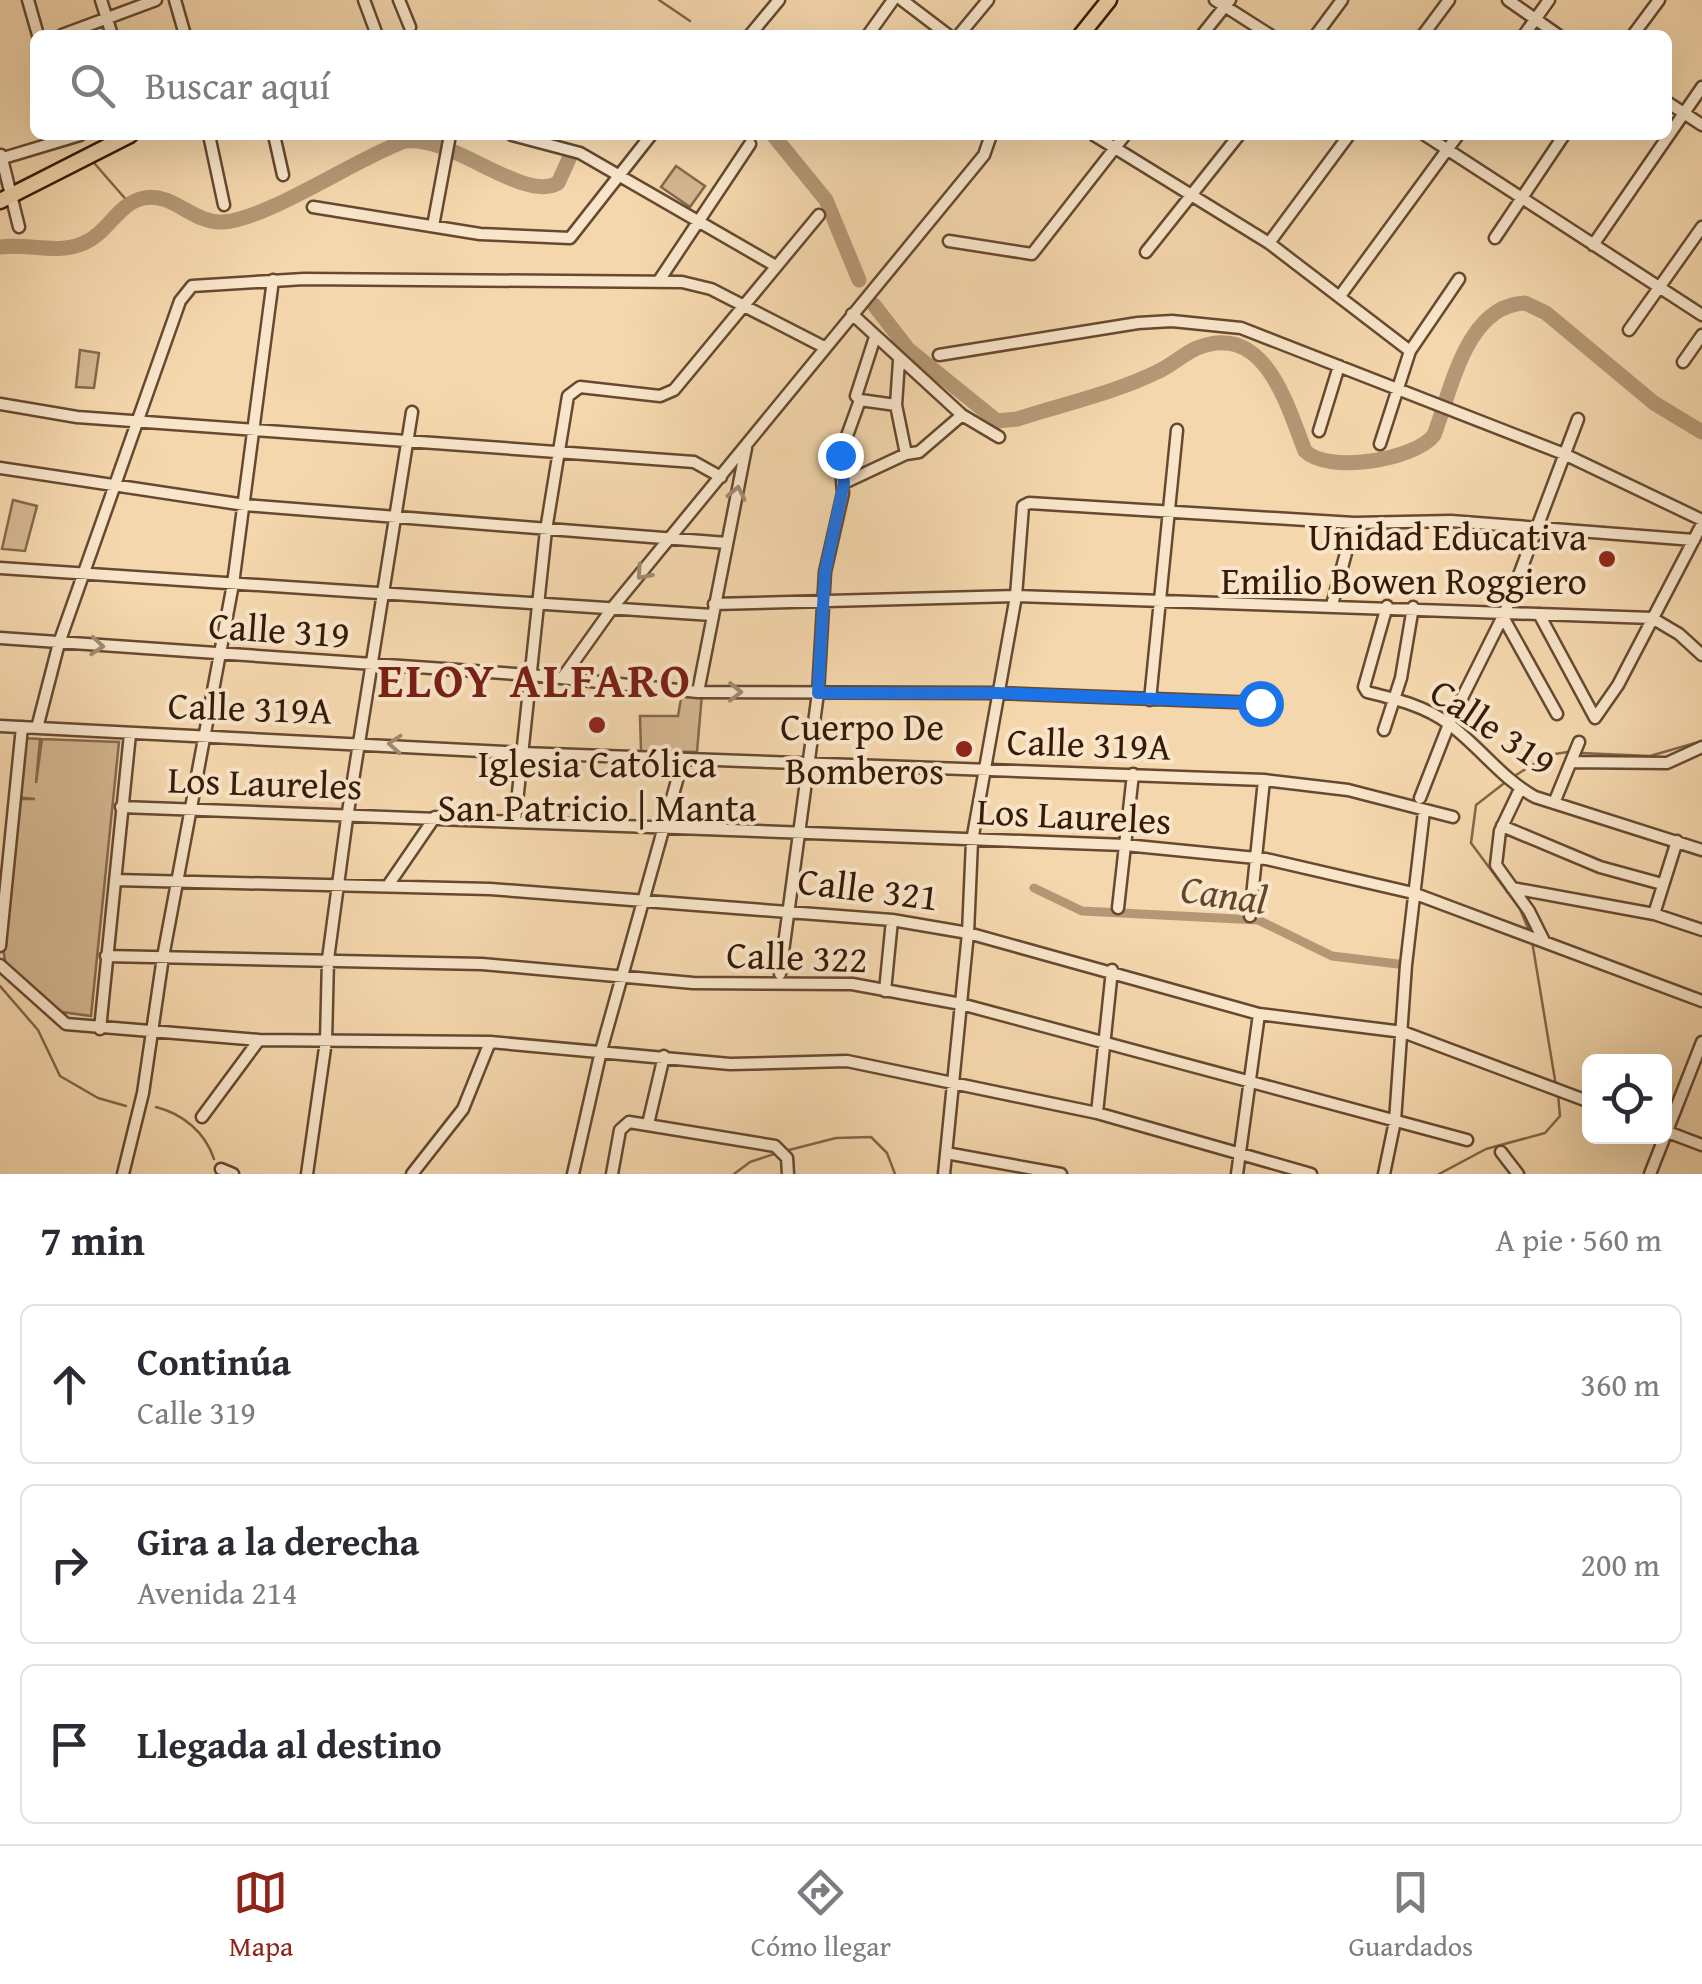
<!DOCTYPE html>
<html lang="es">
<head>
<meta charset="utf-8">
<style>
  body { margin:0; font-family:"Gentium Book Plus",serif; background:#f7f7f7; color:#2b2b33 }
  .controls { position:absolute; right:30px; bottom:30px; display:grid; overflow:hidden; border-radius:15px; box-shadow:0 10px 40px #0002 }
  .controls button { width:90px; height:90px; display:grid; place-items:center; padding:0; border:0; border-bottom:2px solid #e1e1e2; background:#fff; color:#2b2b33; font:50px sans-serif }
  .stop { position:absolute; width:30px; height:30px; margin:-22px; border:8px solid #1a73e8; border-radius:50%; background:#fff }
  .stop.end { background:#1a73e8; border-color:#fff; box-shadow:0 2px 10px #0008 }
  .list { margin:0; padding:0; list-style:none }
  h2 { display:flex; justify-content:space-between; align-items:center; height:130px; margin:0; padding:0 40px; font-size:42px }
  h2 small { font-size:32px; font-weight:400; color:#7c7c81 }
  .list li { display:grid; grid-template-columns:65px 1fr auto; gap:30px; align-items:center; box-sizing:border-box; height:160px; margin:0 20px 20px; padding:0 20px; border:2px solid #e1e1e2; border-radius:15px }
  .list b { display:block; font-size:38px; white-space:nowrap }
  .list p { margin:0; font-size:32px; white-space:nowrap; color:#7c7c81 }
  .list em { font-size:32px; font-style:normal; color:#7c7c81 }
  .icon { flex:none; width:55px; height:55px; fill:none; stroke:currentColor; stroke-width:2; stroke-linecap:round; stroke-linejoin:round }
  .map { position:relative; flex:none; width:1702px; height:1174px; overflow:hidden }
  .search { position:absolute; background:#fff; box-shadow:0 10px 40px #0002; left:30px; right:30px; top:30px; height:110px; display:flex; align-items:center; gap:25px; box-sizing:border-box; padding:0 35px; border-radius:15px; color:#7c7c81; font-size:38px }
  .sheet { height:670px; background:#fff }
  nav { display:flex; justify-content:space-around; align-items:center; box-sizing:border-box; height:140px; border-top:2px solid #e1e1e2; background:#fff; font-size:28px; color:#7c7c81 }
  nav a { display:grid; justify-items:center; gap:5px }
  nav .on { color:#8f2418 }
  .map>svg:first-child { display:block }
  .green { fill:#d5b791; stroke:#86684c; stroke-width:2.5 }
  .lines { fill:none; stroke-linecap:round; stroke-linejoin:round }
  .stream { stroke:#826548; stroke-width:2.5 }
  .canal { stroke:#b49774; stroke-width:9 }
  .river { stroke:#b49774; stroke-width:15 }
  .minor-casing { stroke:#664930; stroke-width:15 }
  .major-casing { stroke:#371a06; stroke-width:19 }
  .minor { stroke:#f8e5ca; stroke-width:10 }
  .major { stroke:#f5d7ad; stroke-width:14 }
  .oneway { stroke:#a18a72 }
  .route { stroke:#1a73e8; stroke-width:12 }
  .poi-dot { fill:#8f2418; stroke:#f8e5ca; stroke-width:4 }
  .labels { text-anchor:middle; stroke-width:8; stroke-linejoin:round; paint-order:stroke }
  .poi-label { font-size:38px; fill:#371a06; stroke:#f8e5ca; text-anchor:end }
  .street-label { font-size:38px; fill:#371a06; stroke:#f8e5ca }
  .water-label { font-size:40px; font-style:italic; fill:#63462c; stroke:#f8e5ca }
  .district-label { font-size:48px; font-weight:bold; letter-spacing:2.5px; fill:#7a1f14; stroke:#f8e5ca }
</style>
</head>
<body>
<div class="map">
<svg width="1702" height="1174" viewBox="0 0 1702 1174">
  <rect width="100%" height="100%" fill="#f5d7ad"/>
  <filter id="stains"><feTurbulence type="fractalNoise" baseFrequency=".002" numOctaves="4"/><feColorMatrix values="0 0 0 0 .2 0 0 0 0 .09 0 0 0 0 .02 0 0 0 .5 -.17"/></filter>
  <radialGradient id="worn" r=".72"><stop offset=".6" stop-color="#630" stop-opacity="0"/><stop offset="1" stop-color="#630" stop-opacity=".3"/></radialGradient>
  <path class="green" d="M 676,166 L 705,186 L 690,207 L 661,187 Z
    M 80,350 L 99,353 L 94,388 L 76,387 Z
    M 13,500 L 37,506 L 25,551 L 2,549 Z
    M 682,693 L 702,694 L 697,752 L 641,751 L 640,716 L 678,716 Z
    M 21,738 L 40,739 L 36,783 L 42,739 L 119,742 L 91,1016 L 54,1011 L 6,968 L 3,947 L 20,799 L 35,799 L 15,797 Z"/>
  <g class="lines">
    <path class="stream" d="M 659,0 L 690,21
      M 95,164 L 129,203
      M 1581,753 L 1650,756 L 1702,741
      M 1513,777 L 1548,755 L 1568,752
      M 1507,781 L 1476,805 L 1471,843 L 1520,909 L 1530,933
      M 1532,941 L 1556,1086
      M 0,986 L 38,1030 L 60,1076 L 98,1098 L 126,1106
      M 156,1107 C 183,1114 205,1132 214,1159
      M 785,1151 L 836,1138 L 871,1137 L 887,1153 L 895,1174
      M 734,1174 L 750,1162 L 777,1153
      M 1439,1174 L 1486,1149 L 1545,1133 L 1560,1116 L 1558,1094"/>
    <path class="canal" d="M 1034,888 L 1082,911 L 1258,920 L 1332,956 L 1406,965"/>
    <path class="river" d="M 773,135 L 826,200 L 859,280
      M 0,247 C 28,243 57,255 84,243 C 108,233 118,203 144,198 C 173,192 193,224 223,222 C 266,220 357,158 405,141 C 453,135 523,203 558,183 L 569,159
      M 874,305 L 908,349 L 997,421 L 1017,419 C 1063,404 1114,393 1157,372 C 1171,366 1183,354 1197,348 C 1265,321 1287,405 1305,451 C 1328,474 1415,460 1434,435 C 1451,391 1466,305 1525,303 L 1546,313 L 1654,403 L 1702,432"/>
    <g class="minor-casing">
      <path id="minor" d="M 28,0 L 38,35
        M 101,0 L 112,35
        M 175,0 L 185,35
        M 364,0 L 377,35
        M 399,0 L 410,27
        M 902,0 L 948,35
        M 1215,0 L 1270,35
        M 1508,0 L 1558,35
        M 62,35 L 156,0
        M 750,35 L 779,0
        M 868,35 L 893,0
        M 959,35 L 988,0
        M 1202,35 L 1230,0
        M 1316,35 L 1342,0
        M 1423,35 L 1449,0
        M 1524,35 L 1549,0
        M 1633,35 L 1659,0
        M 1667,102 L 1702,125
        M 209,135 L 224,205
        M 274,135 L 283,175
        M 512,135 L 580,153 L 774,265
        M 1094,135 L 1269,243 L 1410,351
        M 1425,135 L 1702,315
        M 1,155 L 19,227
        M 0,159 L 80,135
        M 313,207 L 480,234 L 570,238 L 651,135
        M 433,226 L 450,135
        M 1495,238 L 1564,135
        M 949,241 L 1032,254 L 1125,135
        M 1269,243 L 1349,135
        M 1593,245 L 1702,87
        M 1146,252 L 1239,135
        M 658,282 L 750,144
        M 1340,296 L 1458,135
        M 852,314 L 962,415 L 999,437
        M 1629,330 L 1702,227
        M 875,337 L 856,396 L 860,400 L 896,405
        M 939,355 L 1138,323 L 1172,321 L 1241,328 L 1564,454 L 1702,520
        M 899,361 L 896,405 L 906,454 L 919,452 L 962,415
        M 1683,362 L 1702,335
        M 0,404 L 77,417 L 694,462 L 721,477
        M 1319,431 L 1339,366
        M 1380,444 L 1410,351 L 1459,279
        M 0,468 L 245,505 L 727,543
        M 844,483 L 906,454
        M 0,568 L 712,615
        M 714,604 L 1016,596 L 1652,618 L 1679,634 L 1702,655
        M 1332,605 L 1354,523
        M 1387,606 L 1364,687 L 1367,692 C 1396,699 1425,706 1449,724 C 1480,747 1501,778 1535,797 L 1702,850
        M 1539,614 L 1595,718 L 1618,685 L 1702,524
        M 1503,617 L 1557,714
        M 0,638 L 531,675 L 698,692 L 995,693 L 1260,703 L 1269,711
        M 563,677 L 613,607 L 984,155 L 991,135
        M 698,692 L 746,448
        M 1150,700 L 1177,430
        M 0,726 L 522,753 L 1264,780 L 1348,790 L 1453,817
        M 37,728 L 59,643 L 180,301 L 192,286 L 304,279 L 682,282 L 711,289 L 824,347
        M 1384,730 L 1401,678 L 1413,607
        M 1571,762 L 1667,763 L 1702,747
        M 1520,789 L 1500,831 L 1496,865 L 1529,911 L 1544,941
        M 1420,798 L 1449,724 L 1505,612 L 1578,419
        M 1554,803 L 1579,742
        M 121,807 L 1125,845 L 1266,859 L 1413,893 L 1702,1001
        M 515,821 L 546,530 L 568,396 L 580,387 L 660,396 L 674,390 L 819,215
        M 1502,826 L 1600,867 L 1662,884
        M 115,880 L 490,889 L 892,920 L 968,933 L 1259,1014 L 1403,1032 L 1590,1102
        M 389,884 L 435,817
        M 1512,888 L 1654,914 L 1702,930
        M 1118,908 L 1133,774
        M 1654,914 L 1677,841
        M 1250,916 L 1264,780
        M 0,946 L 22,727
        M 106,956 L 482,964 L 693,983 L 852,984 L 961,1004 L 1467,1140
        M 0,965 L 66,1024 L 259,1040 L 490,1042 L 730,1064 L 847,1061 L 1097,1113 L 1311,1174
        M 780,974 L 818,693 L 825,572 L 843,493 L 840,455 L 860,400
        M 885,991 L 892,920
        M 100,1029 L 130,734
        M 1097,1113 L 1112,970
        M 202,1117 L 259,1040
        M 648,1124 L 664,1056
        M 1665,1131 L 1702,1145
        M 1501,1152 L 1518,1174
        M 946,1153 L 1061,1174
        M 221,1169 L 233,1174
        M 123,1174 L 143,1093 L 163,957 L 233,584 L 273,280
        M 307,1174 L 326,1041 L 328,959 L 347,818 L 412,412
        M 412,1174 L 463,1109 L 490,1042
        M 573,1174 L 601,1051 L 683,759
        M 612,1174 L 620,1130 L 629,1122 L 775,1146 L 787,1158 L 788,1174
        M 944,1174 L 968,933 L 972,841 L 1016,596 L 1023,506 L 1029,503 L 1354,523 L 1451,521 L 1694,540
        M 1237,1174 L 1259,1014
        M 1384,1174 L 1395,1121 L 1406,965 L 1424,811
        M 1650,1174 L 1702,1042"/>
    </g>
    <g class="major-casing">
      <path id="major" d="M 1081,35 L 1109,0
        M 0,201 L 130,135"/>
    </g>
    <use href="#minor" class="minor"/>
    <use href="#major" class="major"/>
  </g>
  <defs><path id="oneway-chevron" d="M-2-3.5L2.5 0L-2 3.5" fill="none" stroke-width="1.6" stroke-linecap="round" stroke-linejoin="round" transform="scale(2.5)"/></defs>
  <g class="oneway">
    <use href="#oneway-chevron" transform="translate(737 493) rotate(-78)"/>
    <use href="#oneway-chevron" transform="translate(643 573) rotate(131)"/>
    <use href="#oneway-chevron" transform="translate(97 646) rotate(5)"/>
    <use href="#oneway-chevron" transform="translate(735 692) rotate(1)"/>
    <use href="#oneway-chevron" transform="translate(395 744) rotate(-176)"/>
  </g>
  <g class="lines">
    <path class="route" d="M 840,455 L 844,483 L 825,572 L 818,693 L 996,693 L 1260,703"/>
  </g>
  <g class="poi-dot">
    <circle cx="1607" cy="559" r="10"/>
    <circle cx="597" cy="725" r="10"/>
    <circle cx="964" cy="749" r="10"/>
  </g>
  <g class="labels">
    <g class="poi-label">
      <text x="1587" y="550">Unidad Educativa<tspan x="1587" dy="44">Emilio Bowen Roggiero</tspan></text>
      <text x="944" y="740">Cuerpo De<tspan x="944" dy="44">Bomberos</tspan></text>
      <text x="597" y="777" text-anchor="middle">Iglesia Católica<tspan x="597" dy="44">San Patricio | Manta</tspan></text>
    </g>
    <g class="street-label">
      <text transform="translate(279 630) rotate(4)" y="13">Calle 319</text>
      <text transform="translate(250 708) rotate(2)" y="13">Calle 319A</text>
      <text transform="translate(1493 727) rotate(34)" y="13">Calle 319</text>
      <text transform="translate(1089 744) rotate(2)" y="13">Calle 319A</text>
      <text transform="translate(265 783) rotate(2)" y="13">Los Laureles</text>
      <text transform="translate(1074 816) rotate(3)" y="13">Los Laureles</text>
      <text transform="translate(868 889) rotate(7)" y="13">Calle 321</text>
      <text transform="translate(797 957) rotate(2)" y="13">Calle 322</text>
    </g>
    <g class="water-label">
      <text transform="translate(1224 894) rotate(8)" y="14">Canal</text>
    </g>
    <g class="district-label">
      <text x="535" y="697">ELOY ALFARO</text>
    </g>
  </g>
  <rect width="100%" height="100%" filter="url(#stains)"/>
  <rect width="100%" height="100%" fill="url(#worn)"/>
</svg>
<div class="controls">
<button><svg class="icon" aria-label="locate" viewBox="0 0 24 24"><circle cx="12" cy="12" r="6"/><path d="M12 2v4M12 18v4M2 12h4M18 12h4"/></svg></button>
</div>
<div class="stop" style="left:1260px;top:703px"></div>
<div class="stop end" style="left:840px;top:455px"></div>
<div class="search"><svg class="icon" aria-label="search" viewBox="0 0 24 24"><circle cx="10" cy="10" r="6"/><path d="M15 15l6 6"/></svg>Buscar aquí</div>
</div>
<section class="sheet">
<h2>7 min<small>A pie · 560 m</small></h2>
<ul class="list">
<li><svg class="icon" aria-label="ahead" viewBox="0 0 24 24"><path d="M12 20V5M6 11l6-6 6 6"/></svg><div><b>Continúa</b><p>Calle 319</p></div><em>360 m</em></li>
<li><svg class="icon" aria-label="right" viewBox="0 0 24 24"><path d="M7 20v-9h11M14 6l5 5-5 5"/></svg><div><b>Gira a la derecha</b><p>Avenida 214</p></div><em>200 m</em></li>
<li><svg class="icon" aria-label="arrive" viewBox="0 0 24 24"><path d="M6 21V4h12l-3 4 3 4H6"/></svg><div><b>Llegada al destino</b></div></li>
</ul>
</section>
<nav>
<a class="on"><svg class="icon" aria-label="map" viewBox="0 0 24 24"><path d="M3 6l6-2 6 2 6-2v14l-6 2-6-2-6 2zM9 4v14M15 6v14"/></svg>Mapa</a>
<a><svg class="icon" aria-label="directions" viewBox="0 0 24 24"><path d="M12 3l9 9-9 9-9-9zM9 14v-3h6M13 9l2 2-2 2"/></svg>Cómo llegar</a>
<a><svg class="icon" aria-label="saved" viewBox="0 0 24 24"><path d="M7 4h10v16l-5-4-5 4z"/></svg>Guardados</a>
</nav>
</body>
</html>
